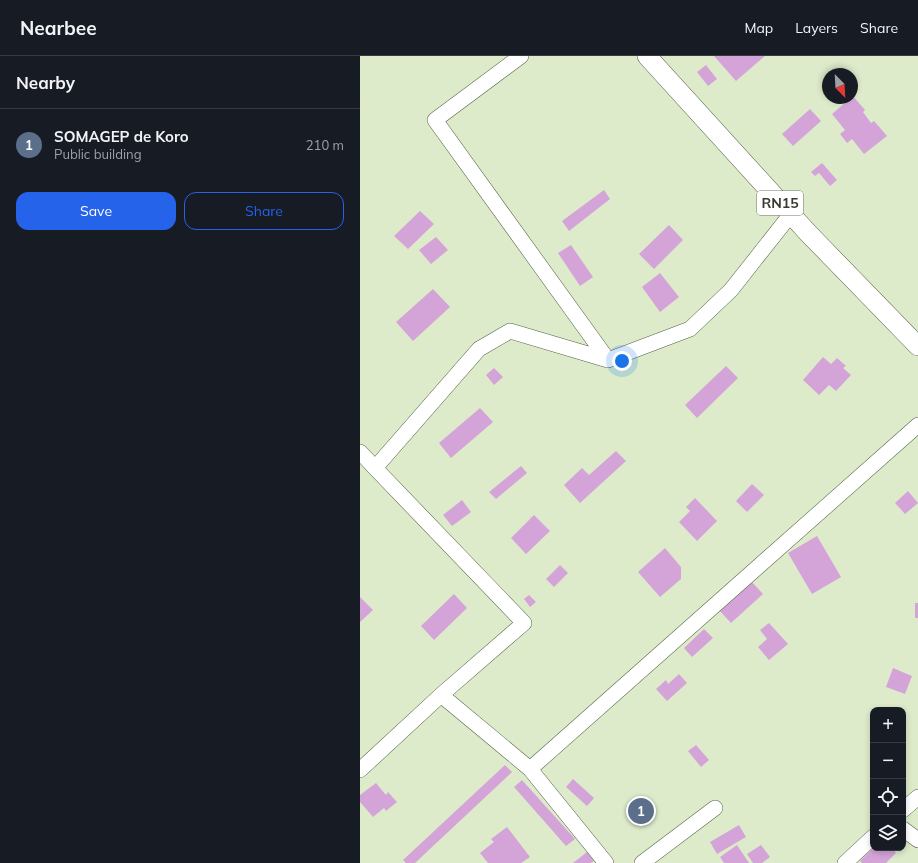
<!DOCTYPE html>
<html lang="en">
<head>
<meta charset="utf-8">
<style>
  body { margin:0; font-family:Mulish,sans-serif; background:#20242c; color:#f1f3f6 }
  .controls { position:absolute; right:12px; bottom:12px; display:grid; overflow:hidden; border-radius:8px; box-shadow:0 2px 6px #0003 }
  .controls button { width:36px; height:36px; display:grid; place-items:center; padding:0; border:0; border-bottom:1px solid #363941; background:#171b24; color:#f1f3f6; font:20px sans-serif }
  .compass { position:absolute; left:462px; top:12px; width:36px; height:36px; border-radius:50%; background:#171b24; box-shadow:0 2px 6px #0003; rotate:156deg }
  .you { position:absolute; left:262px; top:305px; width:14px; height:14px; margin:-10px; border:3px solid #fff; border-radius:50%; background:#1a73e8; box-shadow:0 0 0 6px #1a73e833 }
  .badge { display:grid; place-items:center; width:26px; height:26px; border-radius:50%; background:#2563eb; color:#fff; font-size:13px; font-weight:700 }
  .pin { position:absolute; translate:-50% -50%; border:2px solid #fff; box-shadow:0 1px 4px #0006 }
  .list { margin:0; padding:0; list-style:none }
  h2 { display:flex; justify-content:space-between; align-items:center; height:52px; margin:0; padding:0 16px; font-size:17px }
  h2 small { font-size:13px; font-weight:400; color:#9ea1a6 }
  .list li { display:grid; grid-template-columns:26px 1fr auto; gap:12px; align-items:center; box-sizing:border-box; height:72px; padding:0 16px; border-top:1px solid #363941 }
  .list b { display:block; font-size:15px; white-space:nowrap }
  .list p { margin:0; font-size:13px; white-space:nowrap; color:#9ea1a6 }
  .list em { font-size:13px; font-style:normal; color:#9ea1a6 }
  .actions { display:flex; gap:8px; padding:12px 16px }
  .actions a { flex:1; padding:9px 0; border:1px solid #2563eb; border-radius:12px; text-align:center; font-size:14px; color:#2563eb }
  .actions .main { background:#2563eb; color:#fff }
  .icon { flex:none; width:22px; height:22px; fill:none; stroke:currentColor; stroke-width:2; stroke-linecap:round; stroke-linejoin:round }
  .map { position:relative; flex:none; width:558px; height:807px; overflow:hidden }
  header { display:flex; align-items:center; gap:24px; box-sizing:border-box; height:56px; padding:0 20px; background:#171b24; border-bottom:1px solid #363941 }
  header strong { font-size:19px }
  nav { display:flex; gap:22px; margin-inline-start:auto; font-size:14px }
  main { display:flex }
  aside { flex:1; background:#171b24 }
  .map>svg:first-child { display:block }
  .building { fill:#d4a4d8 }
  .lines { fill:none; stroke-linecap:round; stroke-linejoin:round }
  .minor-casing { stroke:#576246; stroke-width:16 }
  .major-casing { stroke:#576246; stroke-width:20 }
  .minor { stroke:#fff; stroke-width:15 }
  .major { stroke:#fff; stroke-width:19 }
  .labels { text-anchor:middle; stroke-width:4; stroke-linejoin:round; paint-order:stroke }
  .shield { fill:#fff; stroke:#72766d; stroke-width:1 }
  .shield-label { font-size:14px; font-weight:bold; fill:#363b2e }
</style>
</head>
<body>
<header>
<strong>Nearbee</strong>
<nav><a>Map</a><a>Layers</a><a>Share</a></nav>
</header>
<main>
<aside>
<h2>Nearby<small></small></h2>
<ul class="list">
<li><span class="badge" style="background:#5c6f8a">1</span><div><b>SOMAGEP de Koro</b><p>Public building</p></div><em>210 m</em></li>
</ul>
<div class="actions"><a class="main">Save</a><a>Share</a></div>
</aside>
<div class="map">
<svg width="558" height="807" viewBox="0 0 558 807">
  <rect width="100%" height="100%" fill="#ddebcb"/>
  <path class="building" d="M 354,0 L 405,0 L 376,25 Z
    M 346,9 L 357,23 L 348,30 L 337,16 Z
    M 493,40 L 505,54 L 503,56 L 511,67 L 514,65 L 527,80 L 504,98 L 492,83 L 487,87 L 480,78 L 485,74 L 472,58 Z
    M 450,53 L 461,65 L 433,90 L 422,78 Z
    M 462,107 L 477,124 L 470,130 L 459,117 L 455,120 L 451,116 Z
    M 244,134 L 250,143 L 209,175 L 202,165 Z
    M 60,155 L 74,168 L 48,193 L 34,180 Z
    M 309,169 L 323,184 L 294,213 L 279,198 Z
    M 76,181 L 88,194 L 71,208 L 59,194 Z
    M 211,189 L 233,221 L 220,230 L 198,197 Z
    M 300,217 L 319,241 L 300,256 L 282,231 Z
    M 73,233 L 90,251 L 53,285 L 36,266 Z
    M 463,301 L 471,308 L 477,302 L 486,310 L 483,312 L 491,319 L 476,335 L 469,329 L 459,339 L 443,324 Z
    M 366,310 L 378,322 L 337,362 L 325,349 Z
    M 134,312 L 143,321 L 134,329 L 126,319 Z
    M 120,352 L 133,366 L 91,402 L 79,387 Z
    M 256,395 L 266,405 L 220,447 L 204,429 L 222,412 L 229,419 Z
    M 161,410 L 167,417 L 136,443 L 129,436 Z
    M 392,428 L 404,439 L 387,456 L 376,445 Z
    M 548,435 L 558,447 L 545,458 L 535,447 Z
    M 335,442 L 357,465 L 337,485 L 319,466 L 330,455 L 326,451 Z
    M 102,444 L 111,456 L 92,470 L 83,459 Z
    M 174,459 L 190,475 L 166,498 L 151,482 Z
    M 457,480 L 481,521 L 452,538 L 428,497 Z
    M 305,492 L 321,511 L 321,523 L 300,541 L 278,516 Z
    M 200,509 L 208,517 L 194,531 L 186,523 Z
    M 391,525 L 403,538 L 371,567 L 359,554 Z
    M 94,538 L 107,552 L 74,584 L 61,570 Z
    M 169,539 L 176,546 L 170,551 L 164,543 Z
    M 0,541 L 13,554 L 0,566 Z
    M 555,547 L 558,547 L 558,562 L 555,562 Z
    M 409,567 L 428,588 L 409,604 L 398,591 L 407,583 L 400,574 Z
    M 344,573 L 353,582 L 332,601 L 324,592 Z
    M 533,612 L 552,620 L 545,638 L 526,631 Z
    M 319,618 L 327,627 L 307,645 L 296,633 L 306,624 L 308,628 Z
    M 336,689 L 349,704 L 341,711 L 328,695 Z
    M 145,709 L 152,716 L 55,807 L 46,807 L 43,804 Z
    M 213,723 L 234,742 L 227,750 L 206,731 Z
    M 162,724 L 215,783 L 206,790 L 154,731 Z
    M 16,727 L 26,739 L 28,736 L 37,746 L 26,755 L 24,752 L 13,761 L 0,746 L 0,739 Z
    M 379,769 L 386,781 L 357,798 L 350,786 Z
    M 147,771 L 170,801 L 161,807 L 128,807 L 120,797 L 134,786 L 131,783 Z
    M 377,789 L 389,807 L 364,807 L 360,801 Z
    M 401,789 L 410,801 L 402,807 L 393,807 L 387,798 Z
    M 513,792 L 532,792 L 536,797 L 526,807 L 502,807 L 500,805 Z
    M 227,796 L 234,805 L 231,807 L 213,807 Z"/>
  <g class="lines">
    <g class="minor-casing">
      <path id="minor" d="M 161,0 L 75,64 L 248,304
        M 0,396 L 15,412
        M 81,639 L 170,713 L 246,807
        M 170,713 L 558,369
        M 0,714 L 81,639 L 164,567 L 15,412 L 119,293 L 150,275 L 248,304 L 330,273 L 371,234 L 431,158
        M 543,754 L 558,741
        M 543,773 L 558,784
        M 282,807 L 355,752
        M 485,807 L 513,781"/>
    </g>
    <g class="major-casing">
      <path id="major" d="M 287,0 L 448,177 L 558,290"/>
    </g>
    <use href="#minor" class="minor"/>
    <use href="#major" class="major"/>
  </g>
  <g class="labels">
    <rect class="shield" x="397" y="135" width="46" height="24" rx="3"/>
    <g class="shield-label">
      <text x="420" y="152">RN15</text>
    </g>
  </g>
</svg>
<div class="controls">
<button>+</button>
<button>−</button>
<button><svg class="icon" aria-label="locate" viewBox="0 0 24 24"><circle cx="12" cy="12" r="6"/><path d="M12 2v4M12 18v4M2 12h4M18 12h4"/></svg></button>
<button><svg class="icon" aria-label="layers" viewBox="0 0 24 24"><path d="M12 4l9 5-9 5-9-5zM3 14l9 5 9-5"/></svg></button>
</div>
<svg class="compass" viewBox="-18 -18 36 36"><path d="M0-13l5 13h-10z" fill="#e53935"/><path d="M0 13l5-13h-10z" fill="#9ea1a6"/></svg>
<div class="you"></div>
<div class="pin badge" style="left:281px;top:755px;background:#5c6f8a">1</div>
</div>
</main>
</body>
</html>
